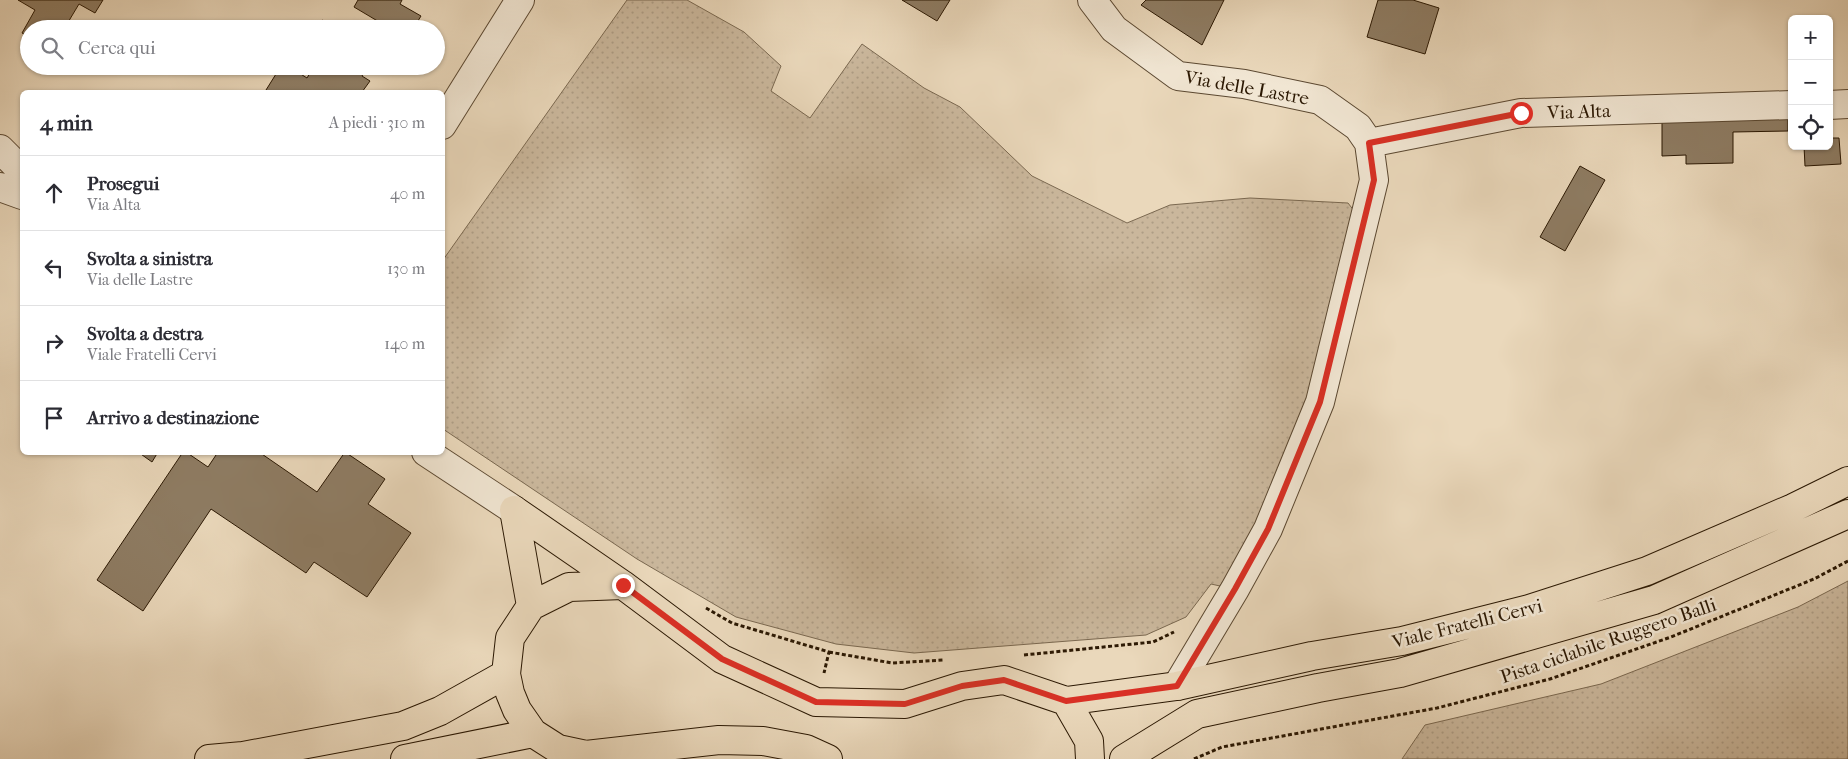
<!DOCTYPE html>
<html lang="it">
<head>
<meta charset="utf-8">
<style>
  body { margin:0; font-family:"IM FELL French Canon",serif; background:#f2f2f3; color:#2b2b33 }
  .controls { position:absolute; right:15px; top:15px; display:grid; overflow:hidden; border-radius:8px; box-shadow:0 1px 4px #0004 }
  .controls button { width:45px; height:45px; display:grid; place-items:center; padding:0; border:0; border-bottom:1px solid #e1e1e2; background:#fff; color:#2b2b33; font:25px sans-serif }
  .stop { position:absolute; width:15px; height:15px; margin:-11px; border:4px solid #d93025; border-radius:50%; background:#fff }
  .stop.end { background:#d93025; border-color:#fff; box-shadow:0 1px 5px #0008 }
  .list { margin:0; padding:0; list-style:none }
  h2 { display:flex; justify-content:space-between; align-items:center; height:65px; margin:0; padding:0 20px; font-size:21px }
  h2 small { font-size:16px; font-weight:400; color:#7c7c81 }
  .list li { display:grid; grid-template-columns:32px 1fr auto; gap:15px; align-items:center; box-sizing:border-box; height:75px; padding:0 20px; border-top:1px solid #e1e1e2 }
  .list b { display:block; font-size:19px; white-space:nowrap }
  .list p { margin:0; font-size:16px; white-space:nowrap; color:#7c7c81 }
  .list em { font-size:16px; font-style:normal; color:#7c7c81 }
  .icon { flex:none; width:28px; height:28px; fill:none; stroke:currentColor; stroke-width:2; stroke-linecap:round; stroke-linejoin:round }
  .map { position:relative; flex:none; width:1848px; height:759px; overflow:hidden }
  .search { position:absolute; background:#fff; box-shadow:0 1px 4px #0004; left:20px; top:20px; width:425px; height:55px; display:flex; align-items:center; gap:12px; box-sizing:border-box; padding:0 18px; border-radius:28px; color:#7c7c81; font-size:19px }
  .panel { position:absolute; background:#fff; box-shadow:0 1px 4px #0004; left:20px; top:90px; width:425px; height:365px; border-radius:8px }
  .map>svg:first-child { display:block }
  .grass { fill:url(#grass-dots); stroke:#7a6850 }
  .building { fill:#8e7c63; stroke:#2b1803 }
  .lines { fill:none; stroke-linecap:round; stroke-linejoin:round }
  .minor-casing { stroke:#5b4831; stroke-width:30 }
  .primary-casing { stroke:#2b1803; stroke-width:30 }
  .path { stroke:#2b1803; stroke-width:3; stroke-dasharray:4 2.5; stroke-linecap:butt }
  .minor { stroke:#f1e6d3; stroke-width:28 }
  .primary { stroke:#ead8bb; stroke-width:28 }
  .route { stroke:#d93025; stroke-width:6 }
  .labels { text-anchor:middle; stroke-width:5; stroke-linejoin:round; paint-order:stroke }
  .street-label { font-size:19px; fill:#2b1803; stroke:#f1e6d3 }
</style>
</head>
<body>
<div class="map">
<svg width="1848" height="759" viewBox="0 0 1848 759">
  <defs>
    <pattern id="grass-dots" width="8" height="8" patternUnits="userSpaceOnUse" patternTransform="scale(1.25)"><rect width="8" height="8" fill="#cab79c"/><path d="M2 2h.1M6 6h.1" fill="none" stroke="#ae9d85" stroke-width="1.8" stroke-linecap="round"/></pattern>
  </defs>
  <rect width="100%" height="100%" fill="#ead8bb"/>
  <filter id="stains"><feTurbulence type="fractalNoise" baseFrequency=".004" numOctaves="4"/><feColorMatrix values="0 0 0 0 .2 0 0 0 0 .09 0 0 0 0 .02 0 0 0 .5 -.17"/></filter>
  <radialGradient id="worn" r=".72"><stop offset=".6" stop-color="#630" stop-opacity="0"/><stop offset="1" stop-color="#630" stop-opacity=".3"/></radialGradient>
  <path class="grass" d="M 627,0 L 687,0 L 744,32 L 781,66 L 771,91 L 810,118 L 862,44 L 924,88 L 960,107 L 1032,176 L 1127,223 L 1170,205 L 1250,198 L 1348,203 L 1355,212 L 1302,420 L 1257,528 L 1220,586 L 1211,584 L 1186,617 L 1146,635 L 914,653 L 836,644 L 736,617 L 637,559 L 443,429 L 443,260 Z
    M 1848,581 L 1848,759 L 1402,759 L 1425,725 L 1601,684 L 1798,607 Z"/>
  <path class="building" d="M 18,0 L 103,0 L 95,13 L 79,4 L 67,24 L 74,29 L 29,29 L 29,37 L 22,33 L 35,10 Z
    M 358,0 L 402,0 L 400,4 L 421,16 L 413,29 L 391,29 L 354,7 Z
    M 902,0 L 950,0 L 937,21 Z
    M 1146,0 L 1224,0 L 1202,45 L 1141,5 Z
    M 1378,0 L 1413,0 L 1439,8 L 1425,54 L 1367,37 Z
    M 322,20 L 337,29 L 316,29 Z
    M 281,66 L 288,66 L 307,78 L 314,66 L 368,66 L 362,76 L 370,81 L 362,92 L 270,92 L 266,90 Z
    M 1662,115 L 1788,115 L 1788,131 L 1733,132 L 1733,163 L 1686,164 L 1686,155 L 1662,156 Z
    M 1829,138 L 1839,138 L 1841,164 L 1805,166 L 1804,146 L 1829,146 Z
    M 1580,166 L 1605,180 L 1565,251 L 1540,237 Z
    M 138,452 L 158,452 L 152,462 Z
    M 183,452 L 186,452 L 208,467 L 218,452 L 259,452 L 317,492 L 345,452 L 385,479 L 368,504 L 411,533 L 367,597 L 314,562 L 306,573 L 211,509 L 143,611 L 97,580 Z"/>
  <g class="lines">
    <g class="minor-casing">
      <path id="minor" d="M 1092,0 L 1114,29 L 1178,76 L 1244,84 L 1320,100 L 1358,127 L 1369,143 L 1374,180 L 1320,402 L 1268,529 L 1235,589 L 1177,686
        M 1829,105 L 1848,104
        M 442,125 L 520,0
        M 1369,143 L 1521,113 L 1792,105
        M 0,149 L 22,171
        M 0,187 L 22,195
        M 426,452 L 514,510"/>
    </g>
    <g class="primary-casing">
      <path id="primary" d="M 514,510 L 623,585 L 722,659 L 816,702 L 905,704 L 962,686 L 1004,680 L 1066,701 L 1177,686 L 1312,656 L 1402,641 L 1529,609 L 1647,571 L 1793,508 L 1848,481
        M 514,510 L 531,606
        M 623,585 L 569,587 L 531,606 L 510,638 L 506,674 L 510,693 L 517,710 L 533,733 L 558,749 L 586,755 L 719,740 L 763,741 L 806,749 L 828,759
        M 1066,701 L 1089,741 L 1090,759
        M 209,759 L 243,756 L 403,726 L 440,711 L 506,674
        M 405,759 L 533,733
        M 1124,759 L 1197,714 L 1318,688 L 1400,673 L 1654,600 L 1848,514"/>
    </g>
    <path class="path" d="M 706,608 L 732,623 L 829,652 L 824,673
      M 829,652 L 892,663 L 943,660
      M 1024,655 L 1153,642 L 1174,632
      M 1194,759 L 1222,747 L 1437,708 L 1550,679 L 1671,637 L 1814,579 L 1848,561"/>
    <use href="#minor" class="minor"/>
    <use href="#primary" class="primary"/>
  </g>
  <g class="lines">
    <path class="route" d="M 623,585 L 722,659 L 816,702 L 905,704 L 962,686 L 1004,680 L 1066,701 L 1177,686 L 1235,589 L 1268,529 L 1320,402 L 1374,180 L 1369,143 L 1521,113"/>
  </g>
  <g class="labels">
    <g class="street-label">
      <text transform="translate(1247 87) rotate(10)" y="7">Via delle Lastre</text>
      <text transform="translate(1579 111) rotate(-2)" y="7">Via Alta</text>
      <text transform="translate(1467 623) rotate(-14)" y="7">Viale Fratelli Cervi</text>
      <text transform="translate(1608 640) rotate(-19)" y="7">Pista ciclabile Ruggero Balli</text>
    </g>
  </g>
  <rect width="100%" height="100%" filter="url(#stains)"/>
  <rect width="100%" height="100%" fill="url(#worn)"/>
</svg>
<div class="controls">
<button>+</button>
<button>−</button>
<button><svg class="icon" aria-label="locate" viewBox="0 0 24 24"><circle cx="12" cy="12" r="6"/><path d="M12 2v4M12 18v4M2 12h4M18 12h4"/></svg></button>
</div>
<div class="stop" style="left:1521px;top:113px"></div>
<div class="stop end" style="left:623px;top:585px"></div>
<div class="search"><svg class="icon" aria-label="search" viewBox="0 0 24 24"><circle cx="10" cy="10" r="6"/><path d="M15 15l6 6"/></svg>Cerca qui</div>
<section class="panel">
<h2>4 min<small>A piedi · 310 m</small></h2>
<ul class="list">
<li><svg class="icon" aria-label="ahead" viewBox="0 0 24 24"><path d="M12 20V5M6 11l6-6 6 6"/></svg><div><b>Prosegui</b><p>Via Alta</p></div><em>40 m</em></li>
<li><svg class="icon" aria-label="left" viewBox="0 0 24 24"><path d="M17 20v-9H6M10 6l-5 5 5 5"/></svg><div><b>Svolta a sinistra</b><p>Via delle Lastre</p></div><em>130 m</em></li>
<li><svg class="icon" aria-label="right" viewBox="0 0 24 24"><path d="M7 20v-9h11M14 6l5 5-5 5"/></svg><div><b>Svolta a destra</b><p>Viale Fratelli Cervi</p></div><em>140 m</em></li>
<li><svg class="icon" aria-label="arrive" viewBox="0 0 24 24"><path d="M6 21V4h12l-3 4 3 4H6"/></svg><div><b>Arrivo a destinazione</b></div></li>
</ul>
</section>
</div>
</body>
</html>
